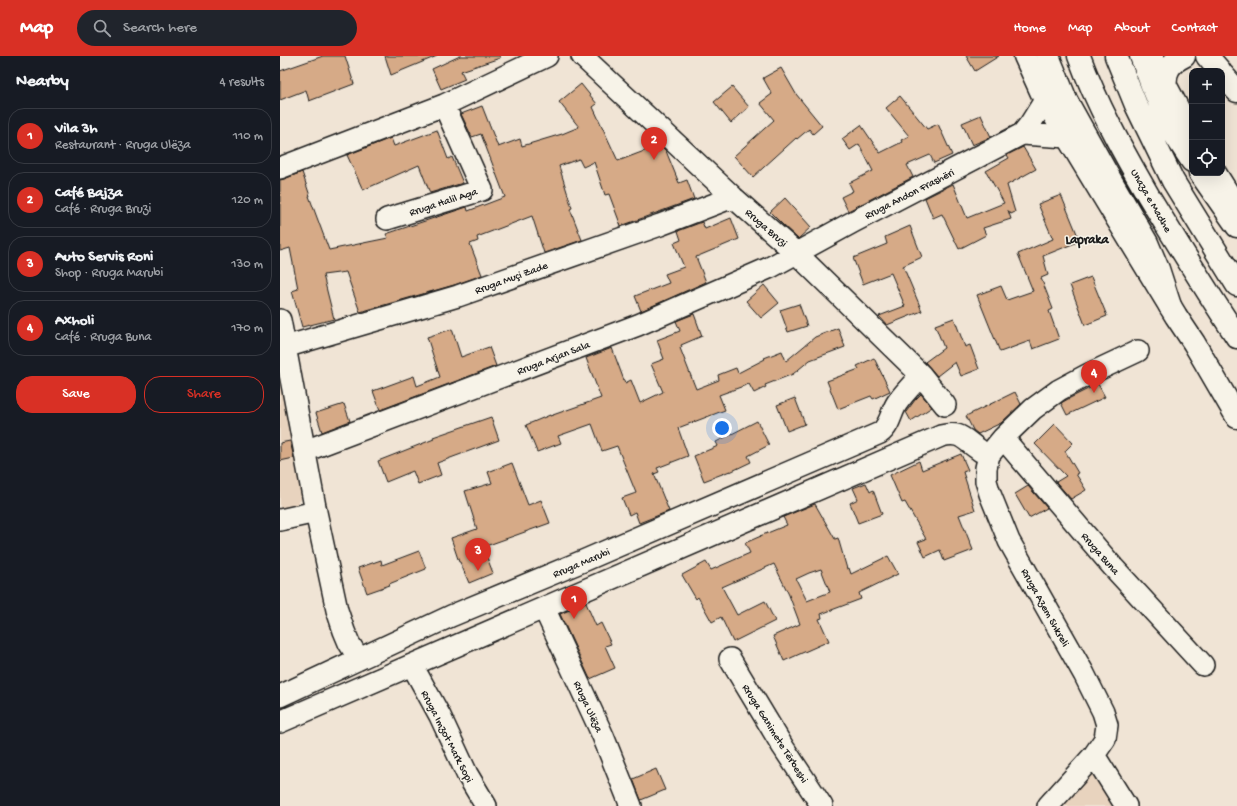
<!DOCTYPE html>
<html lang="en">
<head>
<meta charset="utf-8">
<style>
  body { margin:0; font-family:"Gochi Hand",sans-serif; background:#20242c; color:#f1f3f6 }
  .controls { position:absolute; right:12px; top:12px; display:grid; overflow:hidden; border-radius:8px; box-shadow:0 4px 16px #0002 }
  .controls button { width:36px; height:36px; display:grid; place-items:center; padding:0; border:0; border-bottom:1px solid #363941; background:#171b24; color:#f1f3f6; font:20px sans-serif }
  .you { position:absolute; left:442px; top:372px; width:14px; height:14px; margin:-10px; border:3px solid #fff; border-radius:50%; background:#1a73e8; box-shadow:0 0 0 6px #1a73e833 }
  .badge { display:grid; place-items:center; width:26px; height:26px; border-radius:50%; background:#d93025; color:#fff; font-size:13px; font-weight:700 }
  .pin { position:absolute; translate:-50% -33px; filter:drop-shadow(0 1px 2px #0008) }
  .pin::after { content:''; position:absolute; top:21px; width:14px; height:12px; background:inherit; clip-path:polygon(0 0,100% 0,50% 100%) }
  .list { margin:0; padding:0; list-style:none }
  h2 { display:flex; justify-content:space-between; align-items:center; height:52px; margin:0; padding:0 16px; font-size:17px }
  h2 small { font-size:13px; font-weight:400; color:#9ea1a6 }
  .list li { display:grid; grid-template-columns:26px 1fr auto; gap:12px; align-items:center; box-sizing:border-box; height:56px; margin:0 8px 8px; padding:0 8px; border:1px solid #363941; border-radius:16px }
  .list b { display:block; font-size:15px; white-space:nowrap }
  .list p { margin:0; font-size:13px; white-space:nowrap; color:#9ea1a6 }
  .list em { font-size:13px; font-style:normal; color:#9ea1a6 }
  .actions { display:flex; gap:8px; padding:12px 16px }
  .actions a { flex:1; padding:9px 0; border:1px solid #d93025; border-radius:16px; text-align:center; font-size:14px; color:#d93025 }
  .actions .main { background:#d93025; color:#fff }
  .icon { flex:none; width:22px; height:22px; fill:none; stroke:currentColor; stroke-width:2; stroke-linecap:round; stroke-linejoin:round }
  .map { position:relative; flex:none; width:957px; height:750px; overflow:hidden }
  header { display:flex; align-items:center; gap:24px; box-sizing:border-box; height:56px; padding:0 20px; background:#d93025; color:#fff }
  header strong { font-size:19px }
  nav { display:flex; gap:22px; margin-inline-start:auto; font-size:14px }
  .search { width:280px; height:36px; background:#20242c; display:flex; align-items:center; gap:10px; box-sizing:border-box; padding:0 14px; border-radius:22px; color:#9ea1a6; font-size:15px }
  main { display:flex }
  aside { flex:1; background:#171b24 }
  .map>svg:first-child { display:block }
  .built { fill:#e8d3be }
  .building { fill:#d6aa87; stroke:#1c1c1c; fill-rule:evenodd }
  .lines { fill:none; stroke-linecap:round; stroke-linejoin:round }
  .minor-casing { stroke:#1c1c1c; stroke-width:24 }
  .major-casing { stroke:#1c1c1c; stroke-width:25 }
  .highway-casing { stroke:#1c1c1c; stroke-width:25 }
  .minor { stroke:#f7f3e8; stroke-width:21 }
  .major { stroke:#f7f3e8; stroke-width:22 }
  .highway { stroke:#f7f3e8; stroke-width:22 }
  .labels { text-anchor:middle; stroke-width:3; stroke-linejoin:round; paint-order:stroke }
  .street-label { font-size:11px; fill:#1c1c1c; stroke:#f7f3e8 }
  .quarter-label { font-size:13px; font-weight:bold; fill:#1c1c1c; stroke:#f7f3e8 }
</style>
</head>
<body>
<header>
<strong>Map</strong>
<div class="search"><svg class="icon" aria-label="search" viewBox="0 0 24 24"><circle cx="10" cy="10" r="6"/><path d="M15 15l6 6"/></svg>Search here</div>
<nav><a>Home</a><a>Map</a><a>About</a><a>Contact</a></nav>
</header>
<main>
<aside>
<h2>Nearby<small>4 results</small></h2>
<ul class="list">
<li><span class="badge">1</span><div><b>Vila 3h</b><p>Restaurant · Rruga Ulëza</p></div><em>110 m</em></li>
<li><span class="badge">2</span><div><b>Café Bajza</b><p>Café · Rruga Bruzi</p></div><em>120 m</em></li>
<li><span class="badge">3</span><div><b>Auto Servis Roni</b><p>Shop · Rruga Marubi</p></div><em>130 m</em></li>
<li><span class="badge">4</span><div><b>Axholi</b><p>Café · Rruga Buna</p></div><em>170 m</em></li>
</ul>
<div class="actions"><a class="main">Save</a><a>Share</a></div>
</aside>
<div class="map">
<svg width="957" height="750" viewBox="0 0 957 750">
  <rect width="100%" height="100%" fill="#f0e4d5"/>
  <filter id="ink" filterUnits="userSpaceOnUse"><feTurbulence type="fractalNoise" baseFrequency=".025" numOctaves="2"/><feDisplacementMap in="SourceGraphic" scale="8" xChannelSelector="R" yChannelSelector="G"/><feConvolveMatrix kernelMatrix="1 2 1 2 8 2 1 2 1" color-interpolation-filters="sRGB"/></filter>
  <g filter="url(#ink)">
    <path class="built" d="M 0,293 L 27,436 L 12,453 L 0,456 Z
      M 814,699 L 846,750 L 768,750 Z"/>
    <path class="building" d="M 43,0 L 65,0 L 74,28 L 29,45 L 26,34 L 0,44 L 0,15 Z
      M 105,0 L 157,0 L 111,19 Z
      M 180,0 L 220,0 L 220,2 L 181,15 L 185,23 L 161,33 L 152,13 Z
      M 686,0 L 719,0 L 695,15 Z
      M 501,12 L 516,38 L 542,70 L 533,78 L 529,73 L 517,83 L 516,82 L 473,121 L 454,100 L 494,64 L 480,47 L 492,38 L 483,22 Z
      M 301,28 L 317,48 L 313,51 L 338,105 L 380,89 L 386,95 L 399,127 L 407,124 L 414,143 L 341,170 L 329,138 L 325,139 L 314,106 L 303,111 L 299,103 L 279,110 L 292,152 L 290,153 L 302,184 L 264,197 L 252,160 L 197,181 L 198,185 L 190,188 L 202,219 L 174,229 L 80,256 L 66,216 L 43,219 L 54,263 L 22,271 L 12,235 L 18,233 L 10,192 L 0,195 L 0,124 L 4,123 L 22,116 L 30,140 L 29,140 L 49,194 L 108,182 L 106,178 L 187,151 L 188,155 L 225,141 L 201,78 L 192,81 L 181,58 L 202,50 L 218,91 L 240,83 L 242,90 L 282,78 L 299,71 L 279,46 Z
      M 452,31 L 469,51 L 451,67 L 434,46 Z
      M 620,40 L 647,73 L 658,68 L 672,99 L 654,107 L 650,99 L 627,109 L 633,121 L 568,155 L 561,141 L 573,135 L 569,127 L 593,115 L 579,88 L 570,94 L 562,83 L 581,69 L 600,97 L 622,86 L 621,84 L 629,80 L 606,52 Z
      M 701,59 L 711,81 L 692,89 L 682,67 Z
      M 157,74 L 168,103 L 172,101 L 183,127 L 150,137 L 139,109 L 83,134 L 67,99 L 111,82 L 114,90 Z
      M 743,91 L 756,113 L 727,129 L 735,156 L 731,158 L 728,154 L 731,163 L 703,172 L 706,179 L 679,193 L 662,158 L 653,162 L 645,142 L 673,128 L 687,162 L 724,147 L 706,115 L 729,102 L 727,99 Z
      M 781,139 L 800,185 L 763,200 L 768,219 L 761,222 L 773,253 L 769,255 L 779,283 L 753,293 L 750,285 L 720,296 L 697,239 L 721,230 L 727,244 L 753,235 L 738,198 L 773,183 L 758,148 Z
      M 505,142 L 531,171 L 518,183 L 503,169 L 490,156 Z
      M 451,162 L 459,183 L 416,201 L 426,226 L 361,255 L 355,240 L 389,227 L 385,218 L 404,211 L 394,187 L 401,184 L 398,175 L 422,166 L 425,173 Z
      M 630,170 L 642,201 L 623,210 L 642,255 L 607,269 L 599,260 L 625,250 L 611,217 L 583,228 L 573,202 L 607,188 L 605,181 Z
      M 811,221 L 827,260 L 805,269 L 790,229 Z
      M 484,229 L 499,247 L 481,262 L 466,245 Z
      M 519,248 L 527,270 L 508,276 L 500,254 Z
      M 414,258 L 422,280 L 401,289 L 402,291 L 400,292 L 416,333 L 439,324 L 438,319 L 456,312 L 458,317 L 485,303 L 484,302 L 502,295 L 506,305 L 535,281 L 558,272 L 565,291 L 530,304 L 513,318 L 485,329 L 486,331 L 474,337 L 469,328 L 439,339 L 445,354 L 398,372 L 408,400 L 377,412 L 379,416 L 374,418 L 389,455 L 359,467 L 355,456 L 349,459 L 342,442 L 356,437 L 337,390 L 322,395 L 312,368 L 278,380 L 281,387 L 257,396 L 246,369 L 270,359 L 270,360 L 321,342 L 306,302 L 332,292 L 345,327 L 351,324 L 360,347 L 383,336 L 371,308 L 384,303 L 377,284 L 400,275 L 396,265 Z
      M 674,262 L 685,291 L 690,289 L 699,313 L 681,320 L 675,306 L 657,320 L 645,306 L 664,292 L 655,269 Z
      M 172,273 L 181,301 L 209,291 L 216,310 L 100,354 L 93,335 L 134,320 L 137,330 L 160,321 L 147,281 Z
      M 594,302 L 610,335 L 593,343 L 591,340 L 558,353 L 547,325 L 579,313 L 577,310 Z
      M 818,328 L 825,341 L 787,359 L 781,347 L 788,343 Z
      M 735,336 L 741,348 L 721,367 L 698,378 L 693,374 L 686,360 Z
      M 641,338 L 652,351 L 631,365 L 626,356 L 635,344 Z
      M 515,342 L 525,368 L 507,375 L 497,349 Z
      M 64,348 L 70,365 L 42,376 L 36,357 Z
      M 211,361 L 219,384 L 157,407 L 161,419 L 138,428 L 133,415 L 106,426 L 98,405 L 154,383 L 153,381 Z
      M 477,365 L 489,389 L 468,400 L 471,406 L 450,416 L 450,415 L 424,425 L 414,400 L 438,390 L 436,386 Z
      M 775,368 L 793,387 L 785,395 L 798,417 L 796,418 L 806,434 L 791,443 L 776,426 L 786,420 L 755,388 Z
      M 10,385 L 14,402 L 0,405 L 0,387 Z
      M 681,398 L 688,414 L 683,416 L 695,454 L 679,459 L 693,494 L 664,505 L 660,494 L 645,501 L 638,486 L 646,483 L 625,446 L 622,447 L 610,419 L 639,405 L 642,414 Z
      M 232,407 L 248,449 L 261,444 L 270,467 L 203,491 L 213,517 L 189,527 L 180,506 L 179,506 L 171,482 L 197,473 L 185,435 L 212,427 L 208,416 Z
      M 586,427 L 590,436 L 593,434 L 602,458 L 578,467 L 570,447 L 578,443 L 573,432 Z
      M 748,430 L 767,452 L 749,462 L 735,438 Z
      M 535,448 L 555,483 L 558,482 L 567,513 L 569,512 L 571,518 L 608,500 L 618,518 L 579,537 L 581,543 L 541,558 L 542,562 L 539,563 L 549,585 L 504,605 L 493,580 L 520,568 L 509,539 L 494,508 L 442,531 L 457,559 L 485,545 L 495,565 L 453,586 L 441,561 L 432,566 L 418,541 L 416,543 L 402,519 L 426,506 L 431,514 L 470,497 L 465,487 L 481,480 L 480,480 L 507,469 L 503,461 ZM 541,513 L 550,536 L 527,545 L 516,523 L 529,517 Z
      M 139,495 L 146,513 L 109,528 L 110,529 L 87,537 L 78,512 L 101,504 L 102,509 Z
      M 306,547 L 316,570 L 321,567 L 331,588 L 325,590 L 335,612 L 310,623 L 280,558 Z
      M 376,713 L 385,734 L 361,744 L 353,723 Z"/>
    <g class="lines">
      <g class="minor-casing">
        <path id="minor" d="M 302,0 L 453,141 L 516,197 L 641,319 L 665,349
          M 742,78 L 787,81
          M 0,112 L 164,49 L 267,0
          M 107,163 L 202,134 L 164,49
          M 0,264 L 36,456 L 57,554 L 64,575 L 69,587 L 79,603
          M 5,291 L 178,240 L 380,169 L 453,141
          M 723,382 L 833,511 L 923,609
          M 25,395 L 358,269 L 491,211 L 573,166 L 742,78 L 750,68 L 765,44
          M 0,464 L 36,456
          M 264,552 L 323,680 L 351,750
          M 450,603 L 503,691 L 542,750
          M 132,609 L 160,660 L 187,718 L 206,750
          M 0,640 L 171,560 L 303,505 L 600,377 C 610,370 611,356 617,347 C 624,337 633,328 641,319
          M 0,666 L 661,380 C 681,375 683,383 698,393 C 701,396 705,397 709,399
          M 814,699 L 846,750
          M 768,750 L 814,699 L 825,683 L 827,669 L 823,656 L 804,618 L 729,485 L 710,438 L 706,425 L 706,412 L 709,399 L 723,382 L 753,353 L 779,334 L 807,319 L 858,295"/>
      </g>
      <g class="major-casing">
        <path id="major" d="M 745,0 L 765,44 L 896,260 L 914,287 L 957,361
          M 872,0 L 880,19 L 912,79
          M 927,0 L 940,15
          M 942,18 L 957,35
          M 886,31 C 884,15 890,7 904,0
          M 935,117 L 957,152"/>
      </g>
      <g class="highway-casing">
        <path id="highway" d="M 768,0 L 786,44 L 826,116 L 867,187 L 878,213 L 890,250
          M 799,0 C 817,49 842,94 868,139 C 897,187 926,234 957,281
          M 836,0 L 856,49 L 893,125 L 957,229
          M 861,0 L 872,29 L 889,70 L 912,105
          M 920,117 L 957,170"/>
      </g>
      <use href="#minor" class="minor"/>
      <use href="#major" class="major"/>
      <use href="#highway" class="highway"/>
    </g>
  </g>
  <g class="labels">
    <g class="street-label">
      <text transform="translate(629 137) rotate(-27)" y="4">Rruga Andon Frashëri</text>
      <text transform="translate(872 144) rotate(60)" y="4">Unaza e Madhe</text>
      <text transform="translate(163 145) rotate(-18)" y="4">Rruga Halil Aga</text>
      <text transform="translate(487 171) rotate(41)" y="4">Rruga Bruzi</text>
      <text transform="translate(231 221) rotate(-20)" y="4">Rruga Muçi Zade</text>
      <text transform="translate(273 301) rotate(-21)" y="4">Rruga Arjan Sala</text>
      <text transform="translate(821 497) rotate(49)" y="4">Rruga Buna</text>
      <text transform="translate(301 506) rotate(-23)" y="4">Rruga Marubi</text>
      <text transform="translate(766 551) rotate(61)" y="4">Rruga Azem Shkreli</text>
      <text transform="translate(309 650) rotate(65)" y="4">Rruga Ulëza</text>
      <text transform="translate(496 677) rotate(58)" y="4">Rruga Ganimete Tërbeshi</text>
      <text transform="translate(168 680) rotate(63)" y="4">Rruga Imzot Mark Sopi</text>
    </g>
    <g class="quarter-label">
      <text x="807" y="187">Lapraka</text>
    </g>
  </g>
</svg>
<div class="controls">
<button>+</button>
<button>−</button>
<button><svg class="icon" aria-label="locate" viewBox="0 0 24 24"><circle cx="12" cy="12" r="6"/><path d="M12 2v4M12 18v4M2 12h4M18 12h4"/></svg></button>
</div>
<div class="you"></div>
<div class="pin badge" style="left:294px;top:563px">1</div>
<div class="pin badge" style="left:374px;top:104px">2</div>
<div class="pin badge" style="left:198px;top:515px">3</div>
<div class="pin badge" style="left:814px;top:337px">4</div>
</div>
</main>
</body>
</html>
